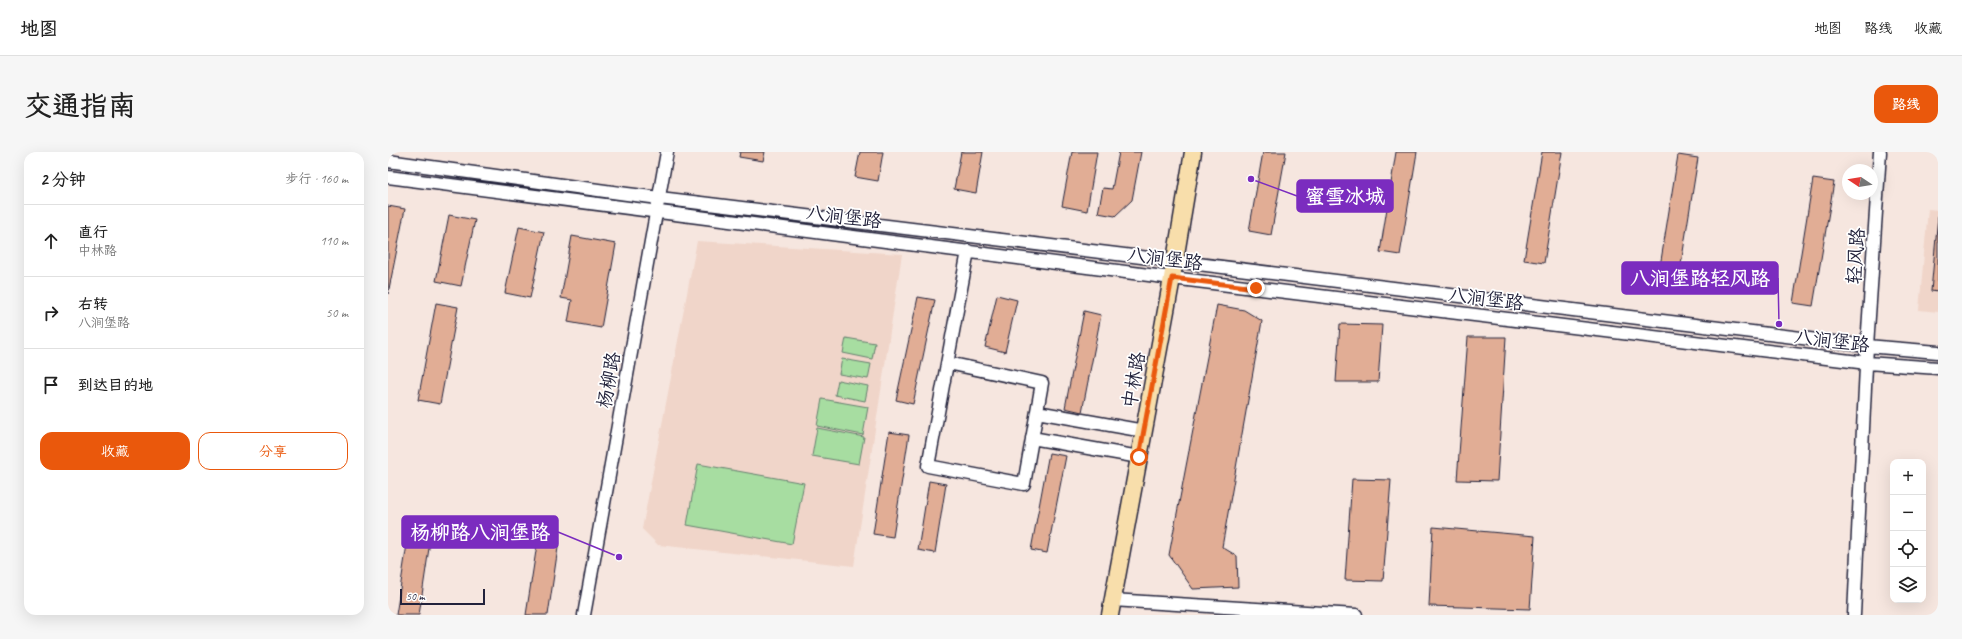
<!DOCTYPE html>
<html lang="zh">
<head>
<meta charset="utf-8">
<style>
  body { margin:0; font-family:Caveat,"LXGW WenKai TC",sans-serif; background:#f6f6f6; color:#222 }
  .controls { position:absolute; right:12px; bottom:12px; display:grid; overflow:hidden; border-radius:8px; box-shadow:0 4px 16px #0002 }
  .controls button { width:36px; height:36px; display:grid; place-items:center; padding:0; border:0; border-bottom:1px solid #e0e0e0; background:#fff; color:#222; font:20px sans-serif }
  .compass { position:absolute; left:1454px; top:12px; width:36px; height:36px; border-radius:50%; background:#fff; box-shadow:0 4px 16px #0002; rotate:282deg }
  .scale { position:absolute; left:12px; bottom:10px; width:85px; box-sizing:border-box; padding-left:4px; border:2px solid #22223b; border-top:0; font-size:11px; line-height:14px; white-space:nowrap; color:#22223b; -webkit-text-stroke:3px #fff; paint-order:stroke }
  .stop { position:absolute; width:12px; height:12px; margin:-9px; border:3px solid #ea580c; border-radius:50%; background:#fff }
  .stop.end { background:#ea580c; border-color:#fff; box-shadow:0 1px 4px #0008 }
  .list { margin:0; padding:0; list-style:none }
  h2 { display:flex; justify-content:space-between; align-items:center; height:52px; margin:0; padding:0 16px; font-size:17px }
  h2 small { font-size:13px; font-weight:400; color:#767676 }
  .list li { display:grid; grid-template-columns:26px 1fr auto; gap:12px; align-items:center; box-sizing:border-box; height:72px; padding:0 16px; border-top:1px solid #e0e0e0 }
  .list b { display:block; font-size:15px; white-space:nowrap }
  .list p { margin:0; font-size:13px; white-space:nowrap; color:#767676 }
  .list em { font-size:13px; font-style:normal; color:#767676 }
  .actions { display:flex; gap:8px; padding:12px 16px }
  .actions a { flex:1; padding:9px 0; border:1px solid #ea580c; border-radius:12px; text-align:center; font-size:14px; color:#ea580c }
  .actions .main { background:#ea580c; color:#fff }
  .icon { flex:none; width:22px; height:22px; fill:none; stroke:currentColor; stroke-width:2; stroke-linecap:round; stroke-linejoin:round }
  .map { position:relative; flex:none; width:1550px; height:463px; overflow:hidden; border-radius:12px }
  header { display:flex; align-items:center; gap:24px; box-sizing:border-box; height:56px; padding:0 20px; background:#fff; border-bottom:1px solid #e0e0e0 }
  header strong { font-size:19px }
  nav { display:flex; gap:22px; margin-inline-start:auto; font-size:14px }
  .intro { display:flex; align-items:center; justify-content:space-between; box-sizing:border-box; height:96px; padding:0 24px }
  h1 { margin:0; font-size:28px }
  .button { padding:10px 18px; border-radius:12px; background:#ea580c; color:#fff; font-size:14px; font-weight:700 }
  main { display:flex; gap:24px; padding:0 24px }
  aside { flex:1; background:#fff; border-radius:12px; box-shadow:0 4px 16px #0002 }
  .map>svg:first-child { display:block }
  .built { fill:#f0d5c9 }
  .green { fill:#a7dda1; stroke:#64806e }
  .building { fill:#e1ad95; stroke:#22223b }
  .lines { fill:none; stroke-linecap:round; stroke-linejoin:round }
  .minor-casing { stroke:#22223b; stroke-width:15 }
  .major-casing { stroke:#22223b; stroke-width:19 }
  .minor { stroke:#fff; stroke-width:12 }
  .major { stroke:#f8deab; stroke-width:16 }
  .route { stroke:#ea580c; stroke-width:5 }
  .labels { text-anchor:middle; stroke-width:3.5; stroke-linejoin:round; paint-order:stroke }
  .street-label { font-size:19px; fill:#22223b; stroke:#fff }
  .leader { fill:none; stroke:#7b2cbf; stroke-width:1.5 }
  .callout-dot { fill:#7b2cbf; stroke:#fff; stroke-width:1.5 }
  .callout { fill:#7b2cbf; stroke:#7b2cbf; stroke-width:1.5 }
  .callout-label { font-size:20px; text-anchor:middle; font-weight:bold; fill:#fff }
</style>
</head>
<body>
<header>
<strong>地图</strong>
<nav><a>地图</a><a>路线</a><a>收藏</a></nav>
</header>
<div class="intro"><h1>交通指南</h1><a class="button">路线</a></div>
<main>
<aside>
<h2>2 分钟<small>步行 · 160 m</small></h2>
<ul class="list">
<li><svg class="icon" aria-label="ahead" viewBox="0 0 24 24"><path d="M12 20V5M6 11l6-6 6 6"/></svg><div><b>直行</b><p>中林路</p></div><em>110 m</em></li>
<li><svg class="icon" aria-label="right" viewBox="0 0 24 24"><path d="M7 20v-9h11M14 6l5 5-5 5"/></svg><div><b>右转</b><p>八涧堡路</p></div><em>50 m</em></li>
<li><svg class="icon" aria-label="arrive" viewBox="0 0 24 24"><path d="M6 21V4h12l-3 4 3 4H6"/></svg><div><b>到达目的地</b></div></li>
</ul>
<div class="actions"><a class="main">收藏</a><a>分享</a></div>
</aside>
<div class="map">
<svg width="1550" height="463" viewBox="0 0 1550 463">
  <rect width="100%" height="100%" fill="#f6e6df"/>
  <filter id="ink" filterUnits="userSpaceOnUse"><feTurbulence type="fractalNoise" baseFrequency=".025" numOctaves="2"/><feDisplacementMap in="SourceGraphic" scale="8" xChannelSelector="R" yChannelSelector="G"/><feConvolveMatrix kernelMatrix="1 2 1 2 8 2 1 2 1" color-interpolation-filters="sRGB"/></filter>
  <g filter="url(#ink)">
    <path class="built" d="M 1540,57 L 1550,58 L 1550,160 L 1531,158 Z
      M 309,89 L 514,102 L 466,414 L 270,393 L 254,377 Z"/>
    <path class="green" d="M 458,186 L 487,191 L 484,207 L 455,201 Z
      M 454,207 L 483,212 L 480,227 L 451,222 Z
      M 450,228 L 480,234 L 477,249 L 447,243 Z
      M 434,247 L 480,255 L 475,283 L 429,274 Z
      M 429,276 L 476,285 L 471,312 L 424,304 Z
      M 310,312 L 416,331 L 404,392 L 299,373 Z"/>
    <path class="building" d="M 352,0 L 377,0 L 375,9 L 351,5 Z
      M 472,0 L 495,0 L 490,29 L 467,25 Z
      M 573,0 L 595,0 L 588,41 L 566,37 Z
      M 684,0 L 709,0 L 699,59 L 674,54 Z
      M 731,0 L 753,0 L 744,48 L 727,64 L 710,61 L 715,36 L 724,37 Z
      M 875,0 L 898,0 L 883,83 L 861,79 Z
      M 1008,0 L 1029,0 L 1012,103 L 992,100 Z
      M 1154,0 L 1174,0 L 1156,111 L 1136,108 Z
      M 1290,3 L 1310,6 L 1290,131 L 1270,127 Z
      M 1425,27 L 1446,30 L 1425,154 L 1405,151 Z
      M 0,54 L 17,57 L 0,142 Z
      M 61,63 L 87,68 L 73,134 L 48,129 Z
      M 1550,64 L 1550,140 L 1543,139 Z
      M 131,75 L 156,80 L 142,146 L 117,141 Z
      M 184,84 L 228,92 L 213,176 L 180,170 L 184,148 L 173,146 Z
      M 609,143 L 629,148 L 617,200 L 597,195 Z
      M 530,145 L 547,148 L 525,252 L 508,248 Z
      M 48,151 L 70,155 L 52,252 L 30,248 Z
      M 829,153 L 856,158 L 874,169 L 834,395 L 849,404 L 850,435 L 805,437 L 781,403 Z
      M 696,159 L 713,163 L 694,260 L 677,256 Z
      M 952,172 L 994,173 L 990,230 L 948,230 Z
      M 1080,185 L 1118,185 L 1109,329 L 1069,328 Z
      M 501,280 L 521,283 L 505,385 L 485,382 Z
      M 661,301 L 678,304 L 659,401 L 643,398 Z
      M 964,327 L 1003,328 L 995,429 L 957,428 Z
      M 541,329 L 558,332 L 547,401 L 530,398 Z
      M 22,373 L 44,376 L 31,463 L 8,463 Z
      M 1045,375 L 1147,384 L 1142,457 L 1041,454 Z
      M 150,386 L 171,389 L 160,463 L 138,463 Z"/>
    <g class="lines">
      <g class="minor-casing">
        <path id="minor" d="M 0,9 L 239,42 L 1479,194 L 1550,200
          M 0,25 L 784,126 L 1479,211 L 1550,216
          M 560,211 L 654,231 L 636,332 L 540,314 L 580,99
          M 649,260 L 756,279
          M 644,286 L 751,305
          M 724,448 L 968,463
          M 196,463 L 279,0
          M 1466,463 L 1479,194 L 1492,0"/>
      </g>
      <g class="major-casing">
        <path id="major" d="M 722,463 L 784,126 L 805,0"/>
      </g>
      <use href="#minor" class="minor"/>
      <use href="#major" class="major"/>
    </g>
  </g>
  <g class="lines" filter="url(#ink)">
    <path class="route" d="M 751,305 L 784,126 L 868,136"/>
  </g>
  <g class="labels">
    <g class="street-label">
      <text transform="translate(456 64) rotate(7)" y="7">八涧堡路</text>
      <text transform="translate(1467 104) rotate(-86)" y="7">轻风路</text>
      <text transform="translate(777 106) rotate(7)" y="7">八涧堡路</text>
      <text transform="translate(1098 146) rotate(7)" y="7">八涧堡路</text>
      <text transform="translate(1444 188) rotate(7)" y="7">八涧堡路</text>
      <text transform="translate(220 228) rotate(-80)" y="7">杨柳路</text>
      <text transform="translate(745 228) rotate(-80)" y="7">中林路</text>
    </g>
  </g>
  <path class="leader" d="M863 27L909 44M1391 172L1390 126M231 405L170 380"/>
  <g class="callout-dot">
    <circle cx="863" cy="27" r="4"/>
    <circle cx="1391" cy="172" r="4"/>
    <circle cx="231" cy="405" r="4"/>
  </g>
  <g class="callout">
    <rect x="909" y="28" width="96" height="32" rx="4"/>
    <rect x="1234" y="110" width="156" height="32" rx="4"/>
    <rect x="14" y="364" width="156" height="32" rx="4"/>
  </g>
  <g class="callout-label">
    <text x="957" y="51">蜜雪冰城</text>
    <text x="1312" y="133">八涧堡路轻风路</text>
    <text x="92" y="387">杨柳路八涧堡路</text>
  </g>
</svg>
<div class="controls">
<button>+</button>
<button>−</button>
<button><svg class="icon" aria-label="locate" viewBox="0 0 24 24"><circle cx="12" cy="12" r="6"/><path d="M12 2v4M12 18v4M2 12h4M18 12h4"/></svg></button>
<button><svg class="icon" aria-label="layers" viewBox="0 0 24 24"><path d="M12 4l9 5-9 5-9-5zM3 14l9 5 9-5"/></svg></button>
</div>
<svg class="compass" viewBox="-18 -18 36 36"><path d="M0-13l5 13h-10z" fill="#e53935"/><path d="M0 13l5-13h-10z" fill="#767676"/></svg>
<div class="scale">50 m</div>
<div class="stop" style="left:751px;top:305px"></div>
<div class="stop end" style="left:868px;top:136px"></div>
</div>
</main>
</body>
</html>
